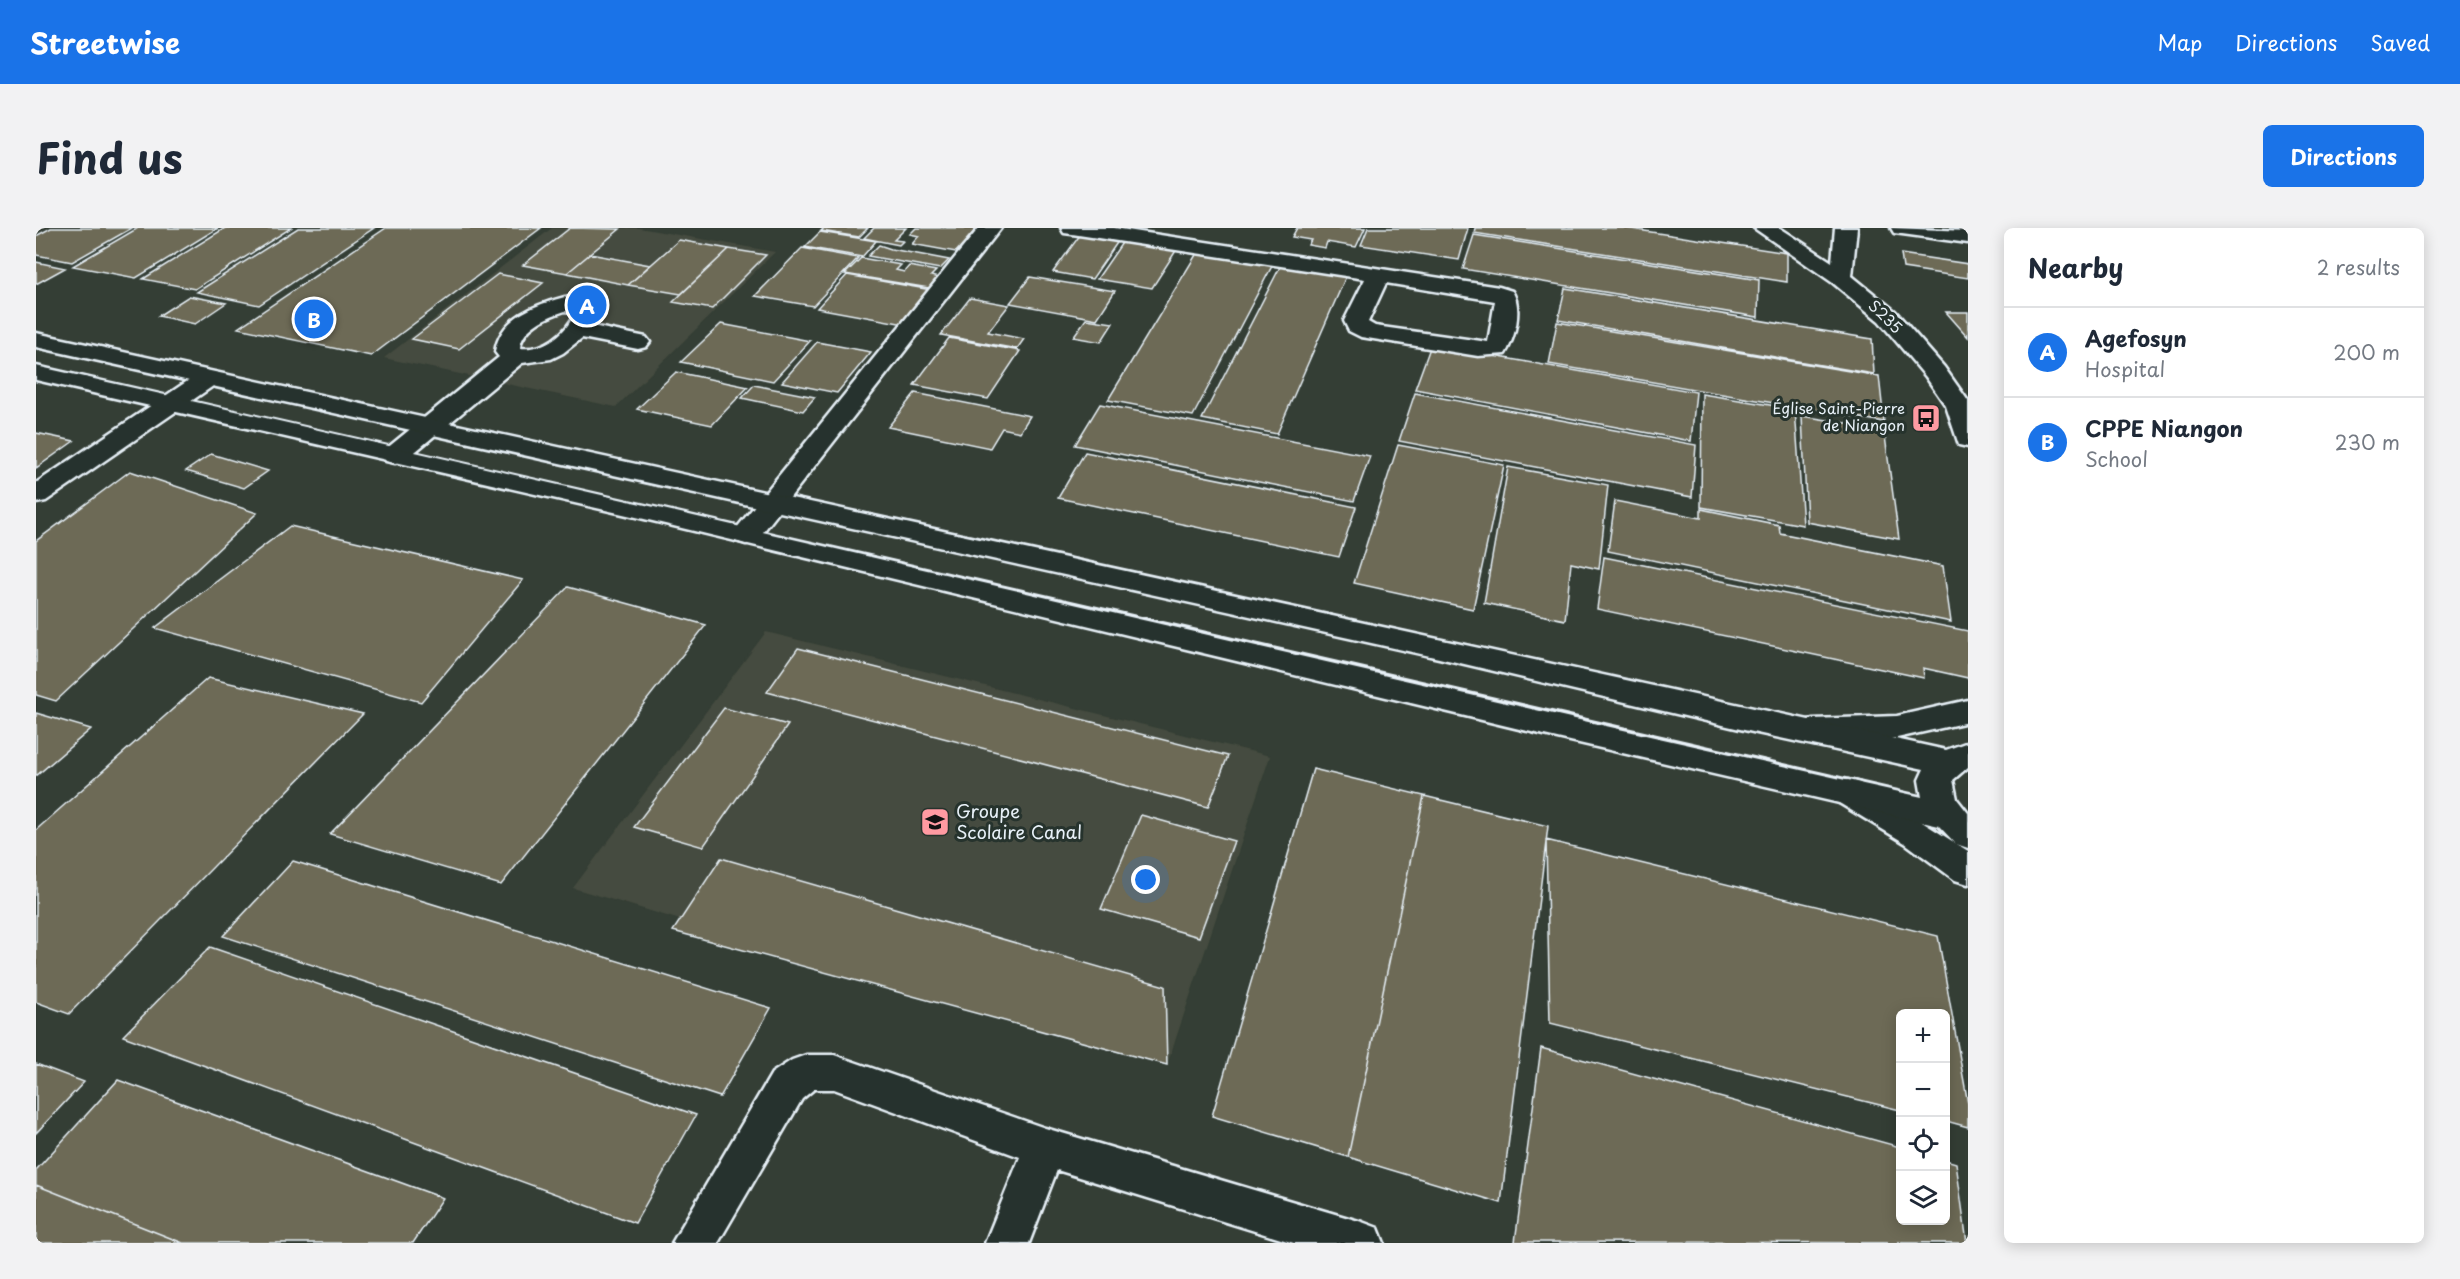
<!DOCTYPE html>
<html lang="en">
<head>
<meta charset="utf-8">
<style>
  body { margin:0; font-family:"Playpen Sans",sans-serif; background:#f2f2f3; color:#1f2937 }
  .controls { position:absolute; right:18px; bottom:18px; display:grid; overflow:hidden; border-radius:9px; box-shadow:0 3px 15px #0003 }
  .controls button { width:54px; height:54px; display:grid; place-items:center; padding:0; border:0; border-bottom:2px solid #e0e1e3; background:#fff; color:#1f2937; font:30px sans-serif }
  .you { position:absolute; left:1110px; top:652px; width:21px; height:21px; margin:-15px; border:4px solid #fff; border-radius:50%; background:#1a73e8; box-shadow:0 0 0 9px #1a73e833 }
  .badge { display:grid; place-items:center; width:39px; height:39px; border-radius:50%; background:#1a73e8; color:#fff; font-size:20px; font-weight:700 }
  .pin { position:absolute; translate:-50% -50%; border:3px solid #fff; box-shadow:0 2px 6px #0006 }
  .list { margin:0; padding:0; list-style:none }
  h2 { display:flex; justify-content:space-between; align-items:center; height:78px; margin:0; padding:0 24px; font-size:26px }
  h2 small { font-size:20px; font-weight:400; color:#747a83 }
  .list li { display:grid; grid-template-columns:39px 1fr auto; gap:18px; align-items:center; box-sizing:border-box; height:90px; padding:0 24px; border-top:2px solid #e0e1e3 }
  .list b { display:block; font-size:22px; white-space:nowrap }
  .list p { margin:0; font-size:20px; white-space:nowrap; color:#747a83 }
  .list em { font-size:20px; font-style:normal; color:#747a83 }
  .icon { flex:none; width:33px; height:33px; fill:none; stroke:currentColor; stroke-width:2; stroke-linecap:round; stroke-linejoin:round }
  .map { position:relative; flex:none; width:1932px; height:1015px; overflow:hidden; border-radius:9px }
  header { display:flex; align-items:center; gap:36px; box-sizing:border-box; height:84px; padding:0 30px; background:#1a73e8; color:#fff }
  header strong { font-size:28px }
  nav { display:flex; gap:33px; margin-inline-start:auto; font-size:21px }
  .intro { display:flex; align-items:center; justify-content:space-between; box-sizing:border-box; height:144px; padding:0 36px }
  h1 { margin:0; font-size:42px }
  .button { padding:15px 27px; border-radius:9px; background:#1a73e8; color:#fff; font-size:21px; font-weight:700 }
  main { display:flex; gap:36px; padding:0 36px }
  aside { flex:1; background:#fff; border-radius:9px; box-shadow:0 3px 15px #0003 }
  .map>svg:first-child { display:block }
  .built { fill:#454b3f }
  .building { fill:#6d6a56; stroke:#e8f1f8; stroke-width:1.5 }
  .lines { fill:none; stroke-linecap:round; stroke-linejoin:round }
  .minor-casing { stroke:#e8f1f8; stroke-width:5 }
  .major-casing { stroke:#e8f1f8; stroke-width:5 }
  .minor { fill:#26332d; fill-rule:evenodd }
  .major { fill:#26332d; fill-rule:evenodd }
  .labels { text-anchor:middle; stroke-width:6; stroke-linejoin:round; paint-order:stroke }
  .far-street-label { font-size:15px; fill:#e8f1f8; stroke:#26332d }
  .far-poi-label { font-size:15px; fill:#e8f1f8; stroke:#26332d; text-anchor:end }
  .poi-label { font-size:18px; fill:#e8f1f8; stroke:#26332d; text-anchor:start }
</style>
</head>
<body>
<header>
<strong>Streetwise</strong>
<nav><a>Map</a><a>Directions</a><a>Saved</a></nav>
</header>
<div class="intro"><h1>Find us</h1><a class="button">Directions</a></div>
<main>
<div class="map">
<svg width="1932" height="1015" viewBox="0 0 1932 1015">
  <rect width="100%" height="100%" fill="#343e35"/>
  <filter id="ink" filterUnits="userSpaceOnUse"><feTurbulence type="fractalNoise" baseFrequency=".0167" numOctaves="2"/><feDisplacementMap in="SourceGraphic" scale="12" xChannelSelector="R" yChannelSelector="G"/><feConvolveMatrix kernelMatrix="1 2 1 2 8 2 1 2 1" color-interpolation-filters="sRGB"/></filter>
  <g filter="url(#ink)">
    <path class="built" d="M 516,0 L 603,0 L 739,24 L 580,179 L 348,130 Z
      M 730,404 L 1234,528 L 1131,837 L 537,660 Z"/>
    <path class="building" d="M 15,0 L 96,0 L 36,34 L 0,27 L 0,8 Z
      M 102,0 L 182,0 L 100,50 L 37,38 Z
      M 189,0 L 255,0 L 159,61 L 107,51 Z
      M 262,0 L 338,0 L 223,77 L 161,64 Z
      M 350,0 L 505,0 L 335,128 L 202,100 Z
      M 534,0 L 584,1 L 531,45 L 487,37 Z
      M 788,0 L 832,0 L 823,9 L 785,3 Z
      M 838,0 L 870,0 L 858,12 L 867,13 L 863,17 L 828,10 Z
      M 880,0 L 941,0 L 920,24 L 876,16 L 883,8 L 874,6 Z
      M 1261,0 L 1329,0 L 1320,19 L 1291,14 L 1289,20 L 1272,17 L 1275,12 L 1256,9 Z
      M 1332,0 L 1432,0 L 1423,32 L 1325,17 Z
      M 1439,0 L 1589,0 L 1751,25 L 1751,54 L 1438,5 Z
      M 1047,3 L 1085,9 L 1056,51 L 1017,44 Z
      M 784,4 L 840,13 L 826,29 L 769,19 Z
      M 1438,7 L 1723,52 L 1722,89 L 1427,41 Z
      M 1090,9 L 1143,18 L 1116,60 L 1061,51 Z
      M 643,12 L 693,21 L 645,66 L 592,57 Z
      M 843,17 L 855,21 L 913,32 L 904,41 L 832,28 Z
      M 766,20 L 822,30 L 777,78 L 719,68 Z
      M 693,21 L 730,27 L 676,81 L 637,74 Z
      M 1161,25 L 1236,38 L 1157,188 L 1072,172 Z
      M 554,26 L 614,37 L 592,57 L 531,45 Z
      M 1865,26 L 1932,36 L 1932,50 L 1867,40 Z
      M 825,30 L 865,37 L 860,42 L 868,44 L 873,38 L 900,43 L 895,48 L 902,50 L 893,60 L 809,46 Z
      M 0,34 L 29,40 L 0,56 Z
      M 0,34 L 29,40 L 0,56 Z
      M 1246,35 L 1311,46 L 1241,206 L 1166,191 Z
      M 462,46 L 507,55 L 423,121 L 376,111 Z
      M 811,47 L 901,63 L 874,97 L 781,80 Z
      M 994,49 L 1079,63 L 1061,91 L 974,75 Z
      M 1529,60 L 1836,111 L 1838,146 L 1522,92 Z
      M 153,68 L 190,75 L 159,96 L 122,88 Z
      M 934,70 L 973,77 L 952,104 L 988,111 L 981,121 L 905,107 Z
      M 1910,84 L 1932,84 L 1932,109 Z
      M 1050,91 L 1077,95 L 1065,114 L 1037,109 Z
      M 1521,94 L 1843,148 L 1848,194 L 1513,136 Z
      M 685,96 L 774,113 L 737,153 L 645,134 Z
      M 913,110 L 984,123 L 952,171 L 878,157 Z
      M 781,114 L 835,124 L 801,165 L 746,154 Z
      M 1395,117 L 1660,164 L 1655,213 L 1379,161 Z
      M 640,144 L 712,159 L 676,197 L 601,181 Z
      M 718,157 L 779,169 L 767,183 L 706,170 Z
      M 879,165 L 994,188 L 984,204 L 966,200 L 954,220 L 852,199 Z
      M 1379,165 L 1660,217 L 1656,269 L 1363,213 Z
      M 1666,166 L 1759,181 L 1767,297 L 1665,279 Z
      M 1064,176 L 1334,228 L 1318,273 L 1039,217 Z
      M 1766,188 L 1848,201 L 1863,311 L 1771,294 Z
      M 0,205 L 38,213 L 0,240 Z
      M 1362,217 L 1468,237 L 1437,381 L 1318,355 Z
      M 1049,224 L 1320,279 L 1303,329 L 1022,270 Z
      M 175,226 L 232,243 L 208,260 L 150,243 Z
      M 1472,239 L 1572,257 L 1563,341 L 1535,335 L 1529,392 L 1448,375 Z
      M 94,243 L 221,285 L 20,473 L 0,467 L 0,313 Z
      M 1579,273 L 1665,290 L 1665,281 L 1743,297 L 1744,305 L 1907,338 L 1915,394 L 1572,323 Z
      M 254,298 L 487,352 L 385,474 L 119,400 Z
      M 1568,329 L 1932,403 L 1932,450 L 1887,440 L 1888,450 L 1561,381 Z
      M 532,359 L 670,397 L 465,657 L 294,606 Z
      M 762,420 L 1192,528 L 1172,579 L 731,464 Z
      M 172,450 L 327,486 L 33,786 L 0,774 L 0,602 Z
      M 688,480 L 752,497 L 667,619 L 598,599 Z
      M 0,485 L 55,501 L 0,548 Z
      M 1277,541 L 1388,568 L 1312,929 L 1176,888 Z
      M 1388,568 L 1512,598 L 1465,975 L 1312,929 Z
      M 1105,587 L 1198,613 L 1163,709 L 1065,681 Z
      M 1510,612 L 1902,708 L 1932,876 L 1932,899 L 1910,893 L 1910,786 L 1864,786 L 1864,882 L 1514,795 Z
      M 685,630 L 1129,758 L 1131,837 L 637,703 Z
      M 257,633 L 735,780 L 684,869 L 187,708 Z
      M 174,719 L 660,887 L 599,995 L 87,808 Z
      M 1505,820 L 1864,919 L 1864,992 L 1910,992 L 1910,932 L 1920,935 L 1931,1015 L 1479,1014 Z
      M 0,836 L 48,854 L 0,905 Z
      M 82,852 L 407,970 L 377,1015 L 147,1015 L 0,957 L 0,942 Z
      M 0,957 L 147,1015 L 0,1015 Z"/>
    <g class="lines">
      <g class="minor-casing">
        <path id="minor" d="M 943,0 L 965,0 L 720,313 L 710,316 L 700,313 L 696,307 L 700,301 Z
          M 1025,0 L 1078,0 L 1463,59 L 1476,63 C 1487,80 1479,110 1469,126 L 1442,128 L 1325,109 L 1313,103 L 1308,93 L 1329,51 L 1036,6 L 1028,5 ZM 1350,55 L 1459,73 L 1452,114 L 1339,98 L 1332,94 Z
          M 1718,0 L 1744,0 L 1796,34 L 1799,0 L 1821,0 L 1816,48 L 1859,83 L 1908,139 L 1932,173 L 1932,219 L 1923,217 L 1910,178 L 1890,149 L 1843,93 L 1797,55 Z
          M 1855,0 L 1932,3 L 1932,15 L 1866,6 L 1858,5 Z
          M 529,69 C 543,70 554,71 563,83 L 556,98 L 610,109 L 614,114 L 610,119 L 602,121 L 546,110 L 527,125 L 515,131 L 486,135 L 368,233 L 359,235 L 350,233 L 346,227 L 350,221 L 463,129 L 459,124 C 464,89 499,77 529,69 ZM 529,83 L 539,85 C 530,106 507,123 484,120 C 486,99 511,89 529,83 Z
          M 171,144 L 180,146 L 183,151 L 180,156 L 10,273 L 0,275 L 0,255 L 162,146 Z
          M 1932,472 L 1932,494 L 1861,510 L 1777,513 L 1765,510 L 1761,502 L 1765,494 L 1777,491 L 1861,488 Z
          M 1812,552 L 1824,555 L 1932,623 L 1932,656 L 1919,652 L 1869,615 L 1800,573 L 1795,564 L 1800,555 Z
          M 770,827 L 798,827 L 1009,900 L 1326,994 L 1342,1000 L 1348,1015 L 1258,1015 L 1021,942 L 993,1015 L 949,1015 L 984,929 L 798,861 L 778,861 L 766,871 L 682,1015 L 636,1015 L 736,845 L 756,832 Z"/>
      </g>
      <g class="major-casing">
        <path id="major" d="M 0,105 L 1910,522 L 1932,514 L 1932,539 L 1917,552 L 1921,571 L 1932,585 L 1932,620 L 1920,616 L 1903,598 L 1504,506 L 600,289 L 0,152 L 0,138 C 629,279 1256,429 1886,569 L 1883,552 L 1888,541 L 1721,505 L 1403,430 L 0,119 Z"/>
      </g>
      <use href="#minor" class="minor"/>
      <use href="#major" class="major"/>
    </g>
  </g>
  <defs>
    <g id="bus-square" transform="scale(1.5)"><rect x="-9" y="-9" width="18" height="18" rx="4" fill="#ff9aa2" stroke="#26332d"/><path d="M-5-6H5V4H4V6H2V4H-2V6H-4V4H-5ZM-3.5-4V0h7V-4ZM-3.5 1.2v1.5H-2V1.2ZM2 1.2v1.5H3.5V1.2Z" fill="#111"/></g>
    <g id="school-square" transform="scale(1.5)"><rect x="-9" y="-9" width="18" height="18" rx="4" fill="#ff9aa2" stroke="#26332d"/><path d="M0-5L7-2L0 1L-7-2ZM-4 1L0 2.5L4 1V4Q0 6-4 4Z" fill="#111"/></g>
  </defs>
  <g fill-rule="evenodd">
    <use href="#bus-square" x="1890" y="190"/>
    <use href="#school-square" x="899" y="594"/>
  </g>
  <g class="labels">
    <g class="far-street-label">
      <text transform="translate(1849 89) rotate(44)" y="5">S235</text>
    </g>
    <g class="far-poi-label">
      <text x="1869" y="186">Église Saint-Pierre<tspan x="1869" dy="17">de Niangon</tspan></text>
    </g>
    <g class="poi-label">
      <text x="920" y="590">Groupe<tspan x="920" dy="21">Scolaire Canal</tspan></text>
    </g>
  </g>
</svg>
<div class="controls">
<button>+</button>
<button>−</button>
<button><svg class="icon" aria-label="locate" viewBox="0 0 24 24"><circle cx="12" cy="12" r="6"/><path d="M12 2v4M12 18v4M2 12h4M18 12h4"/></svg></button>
<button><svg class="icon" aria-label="layers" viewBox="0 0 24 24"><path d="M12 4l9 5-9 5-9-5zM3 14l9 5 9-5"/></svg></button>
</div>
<div class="you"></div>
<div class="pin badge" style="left:551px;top:77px">A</div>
<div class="pin badge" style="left:278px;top:91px">B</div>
</div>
<aside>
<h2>Nearby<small>2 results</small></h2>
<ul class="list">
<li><span class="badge">A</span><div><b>Agefosyn</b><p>Hospital</p></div><em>200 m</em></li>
<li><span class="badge">B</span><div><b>CPPE Niangon</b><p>School</p></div><em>230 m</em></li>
</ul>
</aside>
</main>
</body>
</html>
